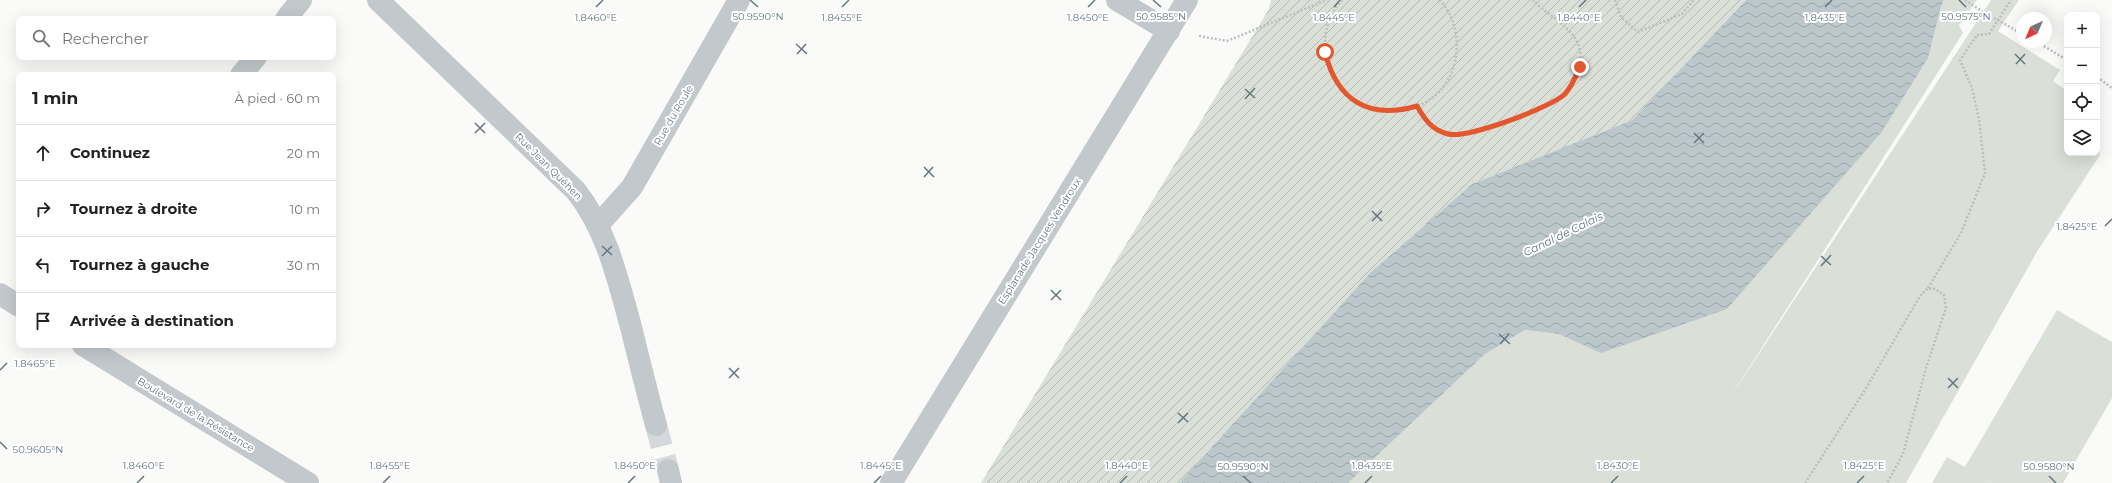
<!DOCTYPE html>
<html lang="fr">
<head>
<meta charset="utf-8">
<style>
  body { margin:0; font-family:Montserrat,sans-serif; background:#f6f6f6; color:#222 }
  .controls { position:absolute; right:12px; top:12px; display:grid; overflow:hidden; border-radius:8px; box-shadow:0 4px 16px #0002 }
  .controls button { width:36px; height:36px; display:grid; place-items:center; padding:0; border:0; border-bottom:1px solid #e0e0e0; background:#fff; color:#222; font:20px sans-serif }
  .compass { position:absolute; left:2016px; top:12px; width:36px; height:36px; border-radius:50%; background:#fff; box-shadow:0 4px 16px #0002; rotate:224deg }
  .stop { position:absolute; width:12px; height:12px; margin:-9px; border:3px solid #e4572e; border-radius:50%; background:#fff }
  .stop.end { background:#e4572e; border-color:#fff; box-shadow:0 1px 4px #0008 }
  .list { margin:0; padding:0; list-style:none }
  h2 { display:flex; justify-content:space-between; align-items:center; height:52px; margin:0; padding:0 16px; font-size:17px }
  h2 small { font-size:13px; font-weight:400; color:#767676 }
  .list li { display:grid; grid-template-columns:26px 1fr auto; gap:12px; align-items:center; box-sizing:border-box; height:56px; padding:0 16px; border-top:1px solid #e0e0e0 }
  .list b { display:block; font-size:15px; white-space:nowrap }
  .list em { font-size:13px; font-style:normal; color:#767676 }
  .icon { flex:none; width:22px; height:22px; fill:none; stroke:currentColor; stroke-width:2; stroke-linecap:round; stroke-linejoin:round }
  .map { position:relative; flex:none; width:2112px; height:483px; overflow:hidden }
  .search { position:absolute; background:#fff; box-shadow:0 4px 16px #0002; left:16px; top:16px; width:320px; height:44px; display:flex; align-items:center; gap:10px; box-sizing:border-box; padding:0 14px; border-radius:8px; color:#767676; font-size:15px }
  .panel { position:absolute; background:#fff; box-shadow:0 4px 16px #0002; left:16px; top:72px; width:320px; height:276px; border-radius:8px }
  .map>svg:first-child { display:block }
  .green { fill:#dadfd7 }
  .garden { fill:url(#garden-furrows) }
  .water { fill:url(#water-waves) }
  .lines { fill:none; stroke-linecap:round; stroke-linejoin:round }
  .minor-tunnel { stroke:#d5d9db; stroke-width:22; stroke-dasharray:22 11; stroke-linecap:butt }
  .path { stroke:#bbbfc2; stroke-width:2.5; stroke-dasharray:2 2; stroke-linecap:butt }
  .minor { stroke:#c3c8cc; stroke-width:22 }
  .path-bridge { stroke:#bbbfc2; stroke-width:2.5; stroke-dasharray:2 2; stroke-linecap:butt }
  .route { stroke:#e4572e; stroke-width:5 }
  .ticks { fill:none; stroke:#657683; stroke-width:1.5 }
  .labels { text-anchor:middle; stroke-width:4; stroke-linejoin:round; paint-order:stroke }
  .street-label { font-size:10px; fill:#657683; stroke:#fff }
  .water-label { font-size:11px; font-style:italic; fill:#60757c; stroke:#fff }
  .ticks-label { font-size:10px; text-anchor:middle; fill:#657683; stroke:#fff; stroke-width:4; stroke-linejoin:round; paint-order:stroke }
</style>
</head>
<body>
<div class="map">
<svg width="2112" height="483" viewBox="0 0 2112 483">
  <defs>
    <pattern id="garden-furrows" width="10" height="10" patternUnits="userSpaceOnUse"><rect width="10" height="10" fill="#dadfd7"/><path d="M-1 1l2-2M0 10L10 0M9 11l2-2" fill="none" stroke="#b4b9b4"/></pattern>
    <pattern id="water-waves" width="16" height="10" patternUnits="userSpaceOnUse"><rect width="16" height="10" fill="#bbc7cb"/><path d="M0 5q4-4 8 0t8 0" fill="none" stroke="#9ca6aa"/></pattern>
  </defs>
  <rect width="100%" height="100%" fill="#fafaf8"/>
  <path class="green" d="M 1944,0 L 1977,0 L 1959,25 L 1963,33 L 1724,407 L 1991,0 L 2019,0 L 1998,31 L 2060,70 L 2053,81 L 2067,91 L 2067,153 L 2097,153 L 2097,116 L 2100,155 L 2038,250 L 1906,483 L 1348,483 L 1485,354 L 1525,330 L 1559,334 L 1601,352 L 1941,5 Z
    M 2057,310 L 2112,342 L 2112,398 L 2063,483 L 1992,483 L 1986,479 L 1991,483 L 1932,483 L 1947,457 L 1965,467 Z"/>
  <path class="garden" d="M 1271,0 L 1746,0 L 1632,120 L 1472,184 L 1371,272 L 1179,483 L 981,483 L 1269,9 Z"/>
  <path class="water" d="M 1746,0 L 1944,0 L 1941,6 L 1928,58 L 1881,133 L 1727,309 L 1601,353 L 1559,334 L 1525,330 L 1485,354 L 1348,483 L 1179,483 L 1371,272 L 1472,184 L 1632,120 Z"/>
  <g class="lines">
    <path class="minor-tunnel" d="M 656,425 L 668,470"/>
    <path class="path" d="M 1342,0 C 1331,12 1325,28 1325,44 C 1324,125 1445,135 1456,56 C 1459,37 1454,14 1439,0
      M 1615,0 L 1621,17 L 1638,32 L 1682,14 L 1694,0
      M 1965,0 L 1983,12
      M 1994,18 L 2022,34
      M 1199,36 L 1227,41 L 1327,0
      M 2037,42 L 2067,60
      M 2097,77 L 2112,88
      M 1417,106 C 1425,120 1432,129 1447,134 C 1462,138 1481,129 1495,124 C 1526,114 1562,108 1577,74 C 1581,64 1582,55 1578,44 C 1572,28 1545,13 1533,0
      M 1928,288 L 1961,233 L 1985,173 L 1979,119 L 1972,88 L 1960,60 L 1977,35
      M 1805,483 L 1865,390 L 1920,296 L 1928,288 L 1935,289 L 1944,295 L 1946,308 L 1926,368 L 1903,454 L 1887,483"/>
    <path class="minor" d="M 378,0 L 576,191 C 607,230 618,280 631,327 C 639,360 647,392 656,425
      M 1117,0 L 1169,31
      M 286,19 L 301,0
      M 241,75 L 256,57
      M 599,224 L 632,187 L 739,0
      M 0,294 L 19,306
      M 83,345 L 308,483
      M 668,470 L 671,483
      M 891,483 L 1187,0"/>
    <path class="path-bridge" d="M 1977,35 L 1989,34 L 2011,0"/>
  </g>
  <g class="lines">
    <path class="route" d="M 1325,52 C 1337,101 1369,120 1417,106 C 1425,120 1432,130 1448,134 C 1467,139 1550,108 1565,94 C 1572,86 1576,76 1580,67"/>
  </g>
  <path class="ticks" d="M 750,0 L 758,7M 1153,0 L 1161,7M 1959,0 L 1966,7M 596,7 L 603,0M 842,7 L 849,0M 1088,7 L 1095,0M 1334,7 L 1340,0M 1579,7 L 1586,0M 1825,7 L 1832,0M 796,44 L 807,54M 797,54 L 806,44M 2015,54 L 2025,64M 2016,64 L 2025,54M 1245,89 L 1255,98M 1245,99 L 1255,88M 475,123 L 485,133M 475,133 L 485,123M 1694,133 L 1704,143M 1694,143 L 1704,133M 924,167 L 934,177M 924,177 L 933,167M 1372,211 L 1382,221M 1372,221 L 1382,211M 2105,226 L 2112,219M 602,246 L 612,255M 602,256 L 612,246M 1821,256 L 1831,265M 1821,266 L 1831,255M 1051,290 L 1061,300M 1051,300 L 1061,290M 1499,334 L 1510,344M 1500,344 L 1509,334M 729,368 L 739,378M 0,370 L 7,363M 729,378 L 739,368M 1948,378 L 1958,388M 1948,388 L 1958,378M 1178,413 L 1188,422M 1178,423 L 1188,413M 0,442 L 7,449M 1243,476 L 1251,483M 2049,476 L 2056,483M 137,483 L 144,476M 383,483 L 390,476M 628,483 L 635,476M 874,483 L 881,476M 1120,483 L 1127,476M 1365,483 L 1372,476M 1611,483 L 1618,476M 1857,483 L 1864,476"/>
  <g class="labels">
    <g class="street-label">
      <text transform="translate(673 115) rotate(-60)" y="4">Rue du Roule</text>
      <text transform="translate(549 166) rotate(45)" y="4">Rue Jean Quéhen</text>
      <text transform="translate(1039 241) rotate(-58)" y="4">Esplanade Jacques Vendroux</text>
      <text transform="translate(196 414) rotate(31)" y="4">Boulevard de la Résistance</text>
    </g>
    <g class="water-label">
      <text transform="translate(1563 234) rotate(-26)" y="4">Canal de Calais</text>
    </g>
  </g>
  <g class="ticks-label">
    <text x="758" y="20">50.9590°N</text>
    <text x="1161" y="20">50.9585°N</text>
    <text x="1966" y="20">50.9575°N</text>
    <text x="1334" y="21">1.8445°E</text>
    <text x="596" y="21">1.8460°E</text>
    <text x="842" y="21">1.8455°E</text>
    <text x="1088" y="21">1.8450°E</text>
    <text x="1579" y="21">1.8440°E</text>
    <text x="1825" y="21">1.8435°E</text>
    <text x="2077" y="230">1.8425°E</text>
    <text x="35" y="367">1.8465°E</text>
    <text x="38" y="453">50.9605°N</text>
    <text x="144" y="469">1.8460°E</text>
    <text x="390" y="469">1.8455°E</text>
    <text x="635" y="469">1.8450°E</text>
    <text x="881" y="469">1.8445°E</text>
    <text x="1127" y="469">1.8440°E</text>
    <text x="1372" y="469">1.8435°E</text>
    <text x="1618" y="469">1.8430°E</text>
    <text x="1864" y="469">1.8425°E</text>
    <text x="1243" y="470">50.9590°N</text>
    <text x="2049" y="470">50.9580°N</text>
  </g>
</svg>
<div class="controls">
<button>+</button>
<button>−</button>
<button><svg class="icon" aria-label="locate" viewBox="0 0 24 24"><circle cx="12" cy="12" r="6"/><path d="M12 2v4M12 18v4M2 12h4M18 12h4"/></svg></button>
<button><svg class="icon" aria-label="layers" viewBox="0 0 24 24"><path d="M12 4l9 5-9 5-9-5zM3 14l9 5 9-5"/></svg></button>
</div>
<svg class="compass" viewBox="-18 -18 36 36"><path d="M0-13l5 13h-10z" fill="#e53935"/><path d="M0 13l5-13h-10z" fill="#767676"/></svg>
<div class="stop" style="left:1325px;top:52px"></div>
<div class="stop end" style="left:1580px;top:67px"></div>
<div class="search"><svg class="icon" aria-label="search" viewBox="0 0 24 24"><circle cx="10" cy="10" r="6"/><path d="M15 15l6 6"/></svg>Rechercher</div>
<section class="panel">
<h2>1 min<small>À pied · 60 m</small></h2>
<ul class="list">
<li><svg class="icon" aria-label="ahead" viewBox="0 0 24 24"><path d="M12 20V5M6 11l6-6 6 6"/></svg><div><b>Continuez</b></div><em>20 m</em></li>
<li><svg class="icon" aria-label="right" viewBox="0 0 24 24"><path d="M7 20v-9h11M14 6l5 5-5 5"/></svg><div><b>Tournez à droite</b></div><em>10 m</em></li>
<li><svg class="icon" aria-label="left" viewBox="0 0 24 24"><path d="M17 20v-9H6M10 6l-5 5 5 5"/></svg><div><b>Tournez à gauche</b></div><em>30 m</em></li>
<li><svg class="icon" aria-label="arrive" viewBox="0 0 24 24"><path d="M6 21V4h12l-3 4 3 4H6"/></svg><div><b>Arrivée à destination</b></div></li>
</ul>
</section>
</div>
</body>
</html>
